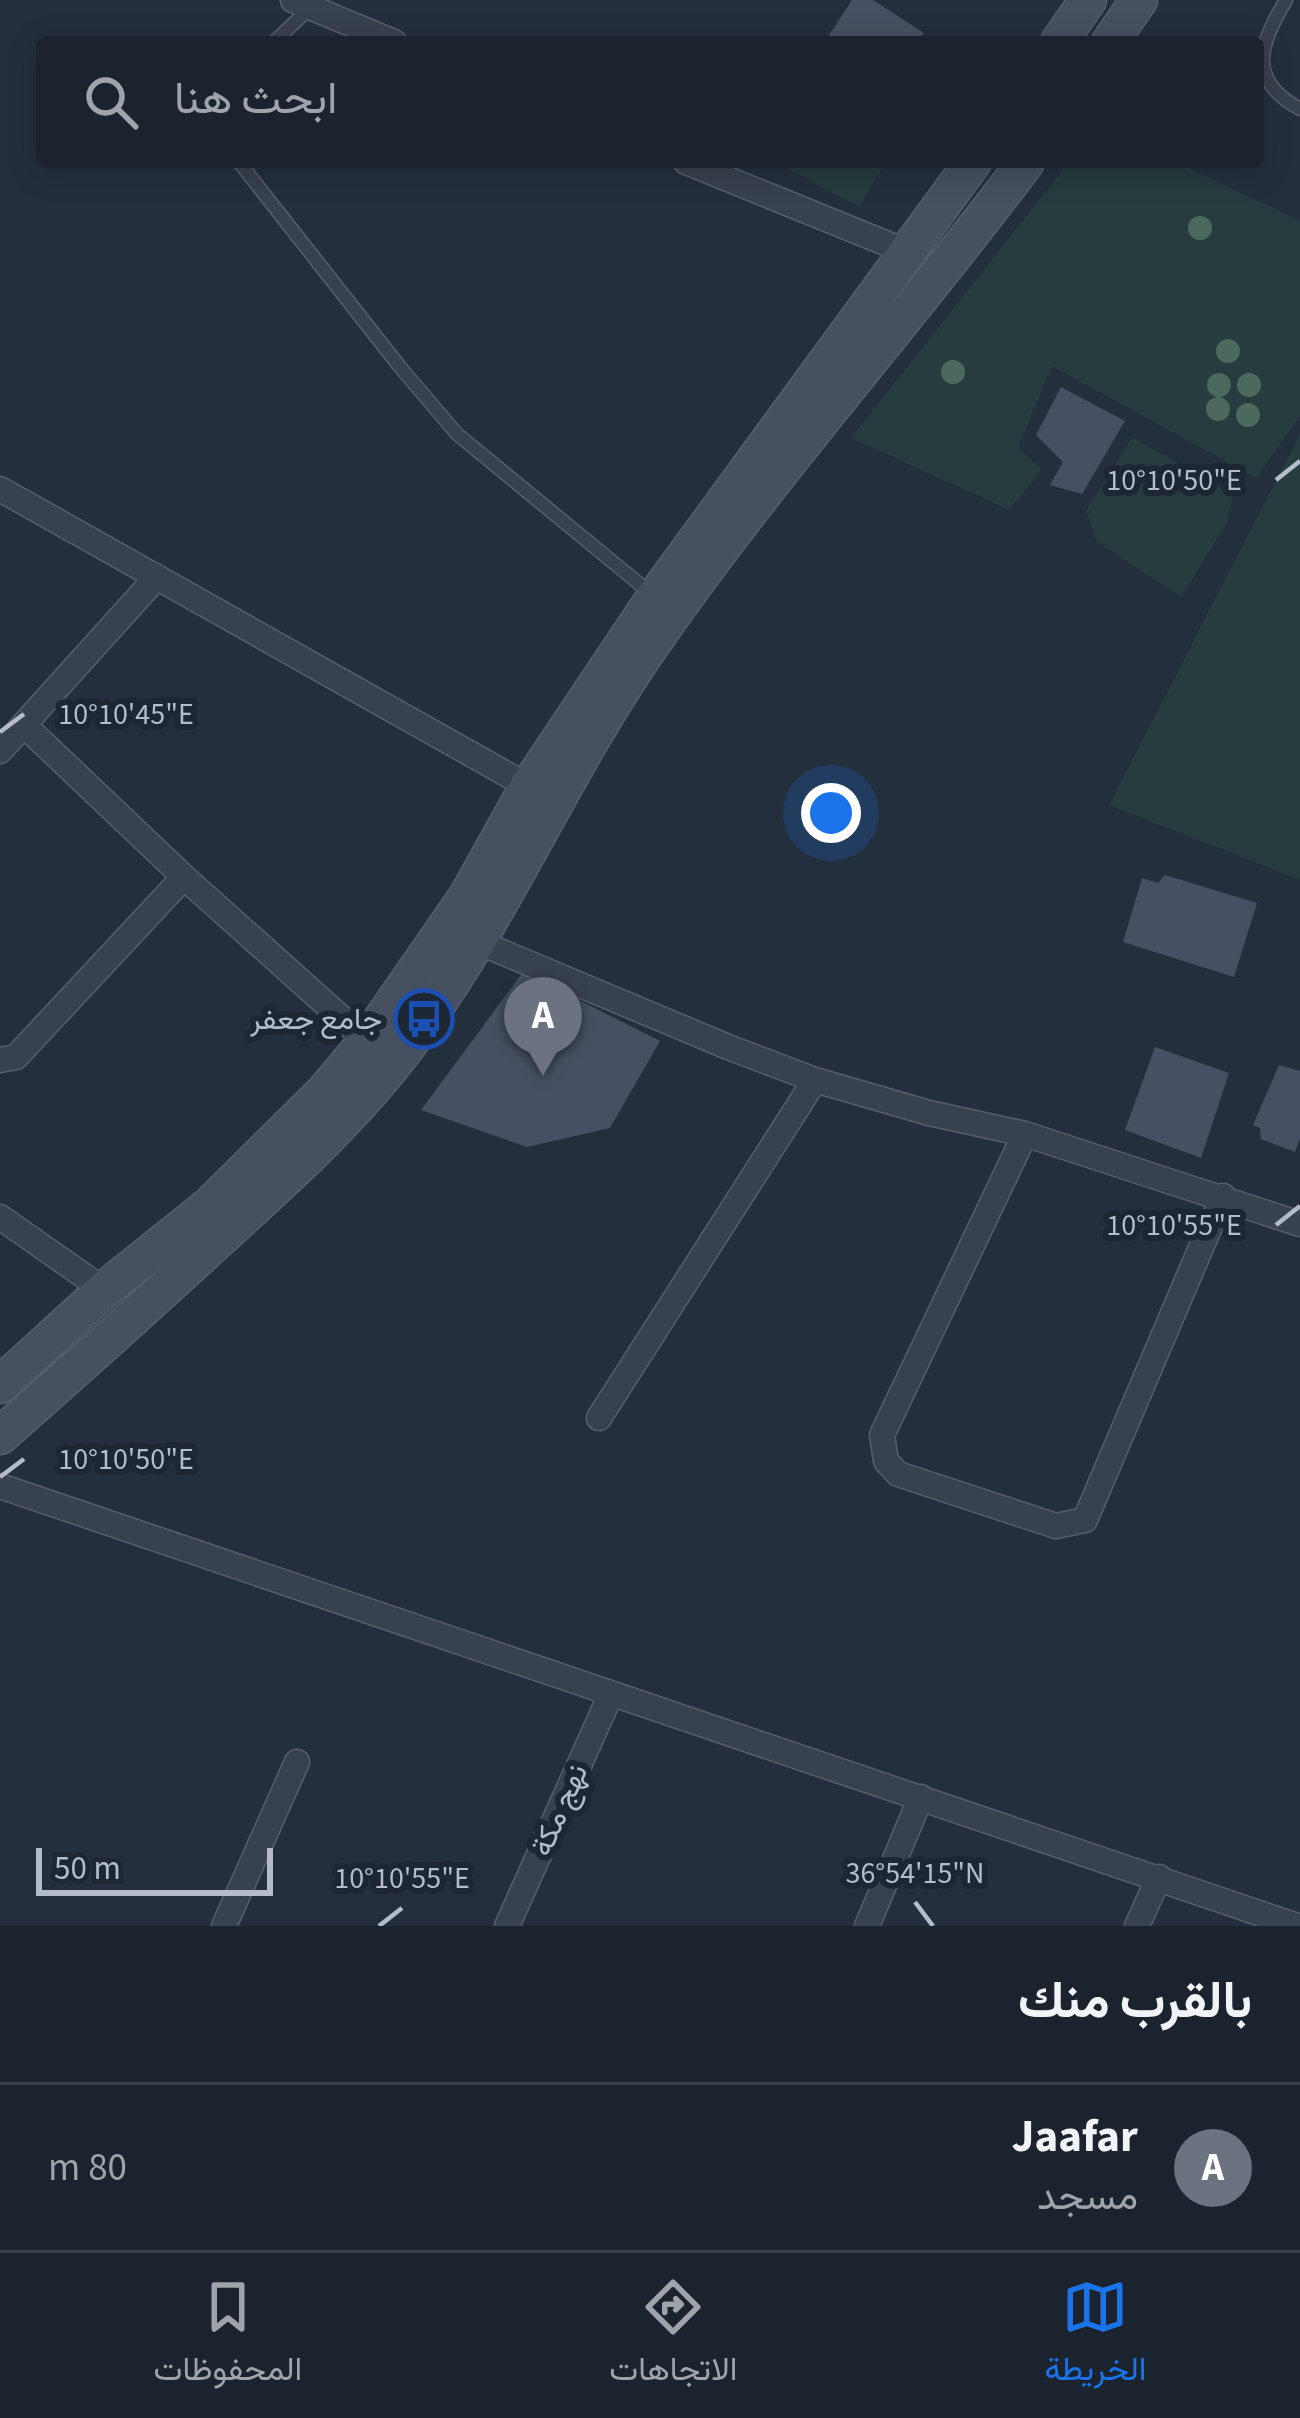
<!DOCTYPE html>
<html lang="ar">
<head>
<meta charset="utf-8">
<style>
  body { margin:0; font-family:"Source Sans 3",Vazirmatn,sans-serif; background:#242b36; color:#f1f3f6; direction:rtl }
  .scale { position:absolute; left:36px; bottom:30px; width:237px; box-sizing:border-box; padding-left:12px; border:6px solid #b4bcc9; border-top:0; font-size:33px; line-height:42px; white-space:nowrap; color:#b4bcc9; -webkit-text-stroke:9px #1d2633; paint-order:stroke }
  .you { position:absolute; left:831px; top:813px; width:42px; height:42px; margin:-30px; border:9px solid #fff; border-radius:50%; background:#1a73e8; box-shadow:0 0 0 18px #1a73e833 }
  .badge { display:grid; place-items:center; width:78px; height:78px; border-radius:50%; background:#1a73e8; color:#fff; font-size:39px; font-weight:700 }
  .pin { position:absolute; translate:-50% -99px; filter:drop-shadow(0 3px 6px #0008) }
  .pin::after { content:''; position:absolute; top:63px; width:42px; height:36px; background:inherit; clip-path:polygon(0 0,100% 0,50% 100%) }
  .list { margin:0; padding:0; list-style:none }
  h2 { display:flex; justify-content:space-between; align-items:center; height:156px; margin:0; padding:0 48px; font-size:51px }
  h2 small { font-size:39px; font-weight:400; color:#a0a4aa }
  .list li { display:grid; grid-template-columns:78px 1fr auto; gap:36px; align-items:center; box-sizing:border-box; height:168px; padding:0 48px; border-top:3px solid #39404a }
  .list b { display:block; font-size:45px; white-space:nowrap }
  .list p { margin:0; font-size:39px; white-space:nowrap; color:#a0a4aa }
  .list em { font-size:39px; font-style:normal; color:#a0a4aa }
  .icon { flex:none; width:66px; height:66px; fill:none; stroke:currentColor; stroke-width:2; stroke-linecap:round; stroke-linejoin:round }
  .map { position:relative; flex:none; width:1300px; height:1926px; overflow:hidden; direction:ltr }
  .search { position:absolute; background:#1b232e; box-shadow:0 6px 30px #0003; left:36px; right:36px; top:36px; height:132px; display:flex; align-items:center; gap:30px; box-sizing:border-box; padding:0 42px; border-radius:12px; color:#a0a4aa; font-size:45px }
  .sheet { height:324px; background:#1b232e }
  nav { display:flex; justify-content:space-around; align-items:center; box-sizing:border-box; height:168px; border-top:3px solid #39404a; background:#1b232e; font-size:33px; color:#a0a4aa }
  nav a { display:grid; justify-items:center; gap:6px }
  nav .on { color:#1a73e8 }
  .map>svg:first-child { display:block }
  .green { fill:#263c3f }
  .building { fill:#455162 }
  .lines { fill:none; stroke-linecap:round; stroke-linejoin:round }
  .lane-casing { stroke:#565f6c; stroke-width:15 }
  .street-casing { stroke:#565f6c; stroke-width:27 }
  .secondary-casing { stroke:#565f6c; stroke-width:39 }
  .lane { stroke:#38414e; stroke-width:12 }
  .street { stroke:#38414e; stroke-width:24 }
  .secondary { stroke:#465061; stroke-width:36 }
  .tree { fill:#4b6a5d }
  .ticks { fill:none; stroke:#b4bcc9; stroke-width:4.5 }
  .labels { text-anchor:middle; stroke-width:12; stroke-linejoin:round; paint-order:stroke }
  .poi-label { font-size:30px; fill:#b4bcc9; stroke:#1d2633; text-anchor:end }
  .street-label { font-size:30px; fill:#b4bcc9; stroke:#1d2633 }
  .ticks-label { font-size:30px; text-anchor:middle; fill:#b4bcc9; stroke:#1d2633; stroke-width:12; stroke-linejoin:round; paint-order:stroke }
</style>
</head>
<body>
<div class="map">
<svg width="1300" height="1926" viewBox="0 0 1300 1926">
  <rect width="100%" height="100%" fill="#242f3e"/>
  <path class="green" d="M 775,162 L 886,162 L 859,207 Z
    M 1069,162 L 1177,162 L 1300,221 L 1300,416 L 1256,478 L 1052,366 L 1018,447 L 1042,470 L 1009,510 L 851,438 Z
    M 1300,434 L 1300,880 L 1109,805 Z
    M 1132,437 L 1233,495 L 1227,523 L 1181,597 L 1097,542 L 1086,511 Z"/>
  <path class="building" d="M 852,0 L 873,0 L 924,33 L 918,42 L 839,42 L 829,35 Z
    M 1061,387 L 1125,421 L 1082,494 L 1050,485 L 1063,462 L 1036,435 Z
    M 1165,875 L 1257,903 L 1234,977 L 1123,942 L 1142,878 L 1158,883 Z
    M 523,972 L 660,1041 L 610,1128 L 527,1147 L 421,1110 Z
    M 1155,1047 L 1229,1073 L 1201,1158 L 1125,1130 Z
    M 1279,1065 L 1300,1071 L 1300,1138 L 1295,1152 L 1261,1139 L 1260,1128 L 1253,1125 Z"/>
  <g class="lines">
    <g class="lane-casing">
      <path id="lane" d="M 1286,0 C 1260,43 1246,80 1300,109
        M 274,42 L 310,8
        M 239,162 L 400,367 L 457,434 L 654,596"/>
    </g>
    <g class="street-casing">
      <path id="street" d="M 293,0 L 394,42
        M 686,162 L 905,251
        M 0,489 L 542,794
        M 24,725 L 184,877 L 367,1041
        M 0,751 L 156,578
        M 478,942 L 728,1047 L 815,1080 L 929,1113 L 1025,1134 L 1300,1224
        M 0,1060 L 16,1057 L 184,877
        M 1025,1134 L 882,1435 L 886,1461 L 898,1474 L 1056,1526 L 1085,1520 L 1223,1196
        M 0,1217 L 104,1290
        M 599,1418 L 815,1080
        M 0,1486 L 1297,1926
        M 224,1926 L 297,1762
        M 507,1926 L 611,1694
        M 867,1926 L 921,1797
        M 1137,1926 L 1159,1877"/>
    </g>
    <g class="secondary-casing">
      <path id="secondary" d="M 1059,42 L 1088,0
        M 1110,42 L 1139,0
        M 0,1385 L 104,1290 L 209,1206 L 326,1090 L 367,1041 L 468,895 L 528,787 L 655,597 L 973,162
        M 0,1436 C 73,1372 145,1307 217,1241 C 277,1186 338,1132 390,1068 C 491,943 552,791 642,658 C 760,485 901,329 1026,162"/>
    </g>
    <use href="#lane" class="lane"/>
    <use href="#street" class="street"/>
    <use href="#secondary" class="secondary"/>
  </g>
  <g class="tree">
    <circle cx="1200" cy="228" r="12"/>
    <circle cx="1228" cy="351" r="12"/>
    <circle cx="953" cy="372" r="12"/>
    <circle cx="1219" cy="385" r="12"/>
    <circle cx="1249" cy="385" r="12"/>
    <circle cx="1218" cy="409" r="12"/>
    <circle cx="1248" cy="415" r="12"/>
  </g>
  <path class="ticks" d="M 1276,480 L 1300,461M 0,732 L 24,714M 1276,1225 L 1300,1206M 0,1477 L 24,1459M 915,1902 L 933,1926M 379,1926 L 402,1908"/>
  <defs>
    <g id="bus-ring" transform="scale(3)"><circle r="9.5" fill="#1d2633" stroke="#1a4fb4" stroke-width="1.5"/><path d="M-5-6H5V4H4V6H2V4H-2V6H-4V4H-5ZM-3.5-4V0h7V-4ZM-3.5 1.2v1.5H-2V1.2ZM2 1.2v1.5H3.5V1.2Z" fill="#1a4fb4"/></g>
  </defs>
  <g fill-rule="evenodd">
    <use href="#bus-ring" x="424" y="1019"/>
  </g>
  <g class="labels">
    <g class="poi-label">
      <text x="382" y="1029">جامع جعفر</text>
    </g>
    <g class="street-label">
      <text transform="translate(559 1810) rotate(-66)" y="10">نهج مكة</text>
    </g>
  </g>
  <g class="ticks-label">
    <text x="1174" y="490">10°10'50"E</text>
    <text x="126" y="724">10°10'45"E</text>
    <text x="1174" y="1235">10°10'55"E</text>
    <text x="126" y="1469">10°10'50"E</text>
    <text x="915" y="1883">36°54'15"N</text>
    <text x="402" y="1888">10°10'55"E</text>
  </g>
</svg>
<div class="scale">50 m</div>
<div class="you"></div>
<div class="pin badge" style="left:543px;top:1076px;background:#6b7280">A</div>
<div class="search"><svg class="icon" aria-label="search" viewBox="0 0 24 24"><circle cx="10" cy="10" r="6"/><path d="M15 15l6 6"/></svg>ابحث هنا</div>
</div>
<section class="sheet">
<h2>بالقرب منك<small></small></h2>
<ul class="list">
<li><span class="badge" style="background:#6b7280">A</span><div><b>Jaafar</b><p>مسجد</p></div><em>80 m</em></li>
</ul>
</section>
<nav>
<a class="on"><svg class="icon" aria-label="map" viewBox="0 0 24 24"><path d="M3 6l6-2 6 2 6-2v14l-6 2-6-2-6 2zM9 4v14M15 6v14"/></svg>الخريطة</a>
<a><svg class="icon" aria-label="directions" viewBox="0 0 24 24"><path d="M12 3l9 9-9 9-9-9zM9 14v-3h6M13 9l2 2-2 2"/></svg>الاتجاهات</a>
<a><svg class="icon" aria-label="saved" viewBox="0 0 24 24"><path d="M7 4h10v16l-5-4-5 4z"/></svg>المحفوظات</a>
</nav>
</body>
</html>
